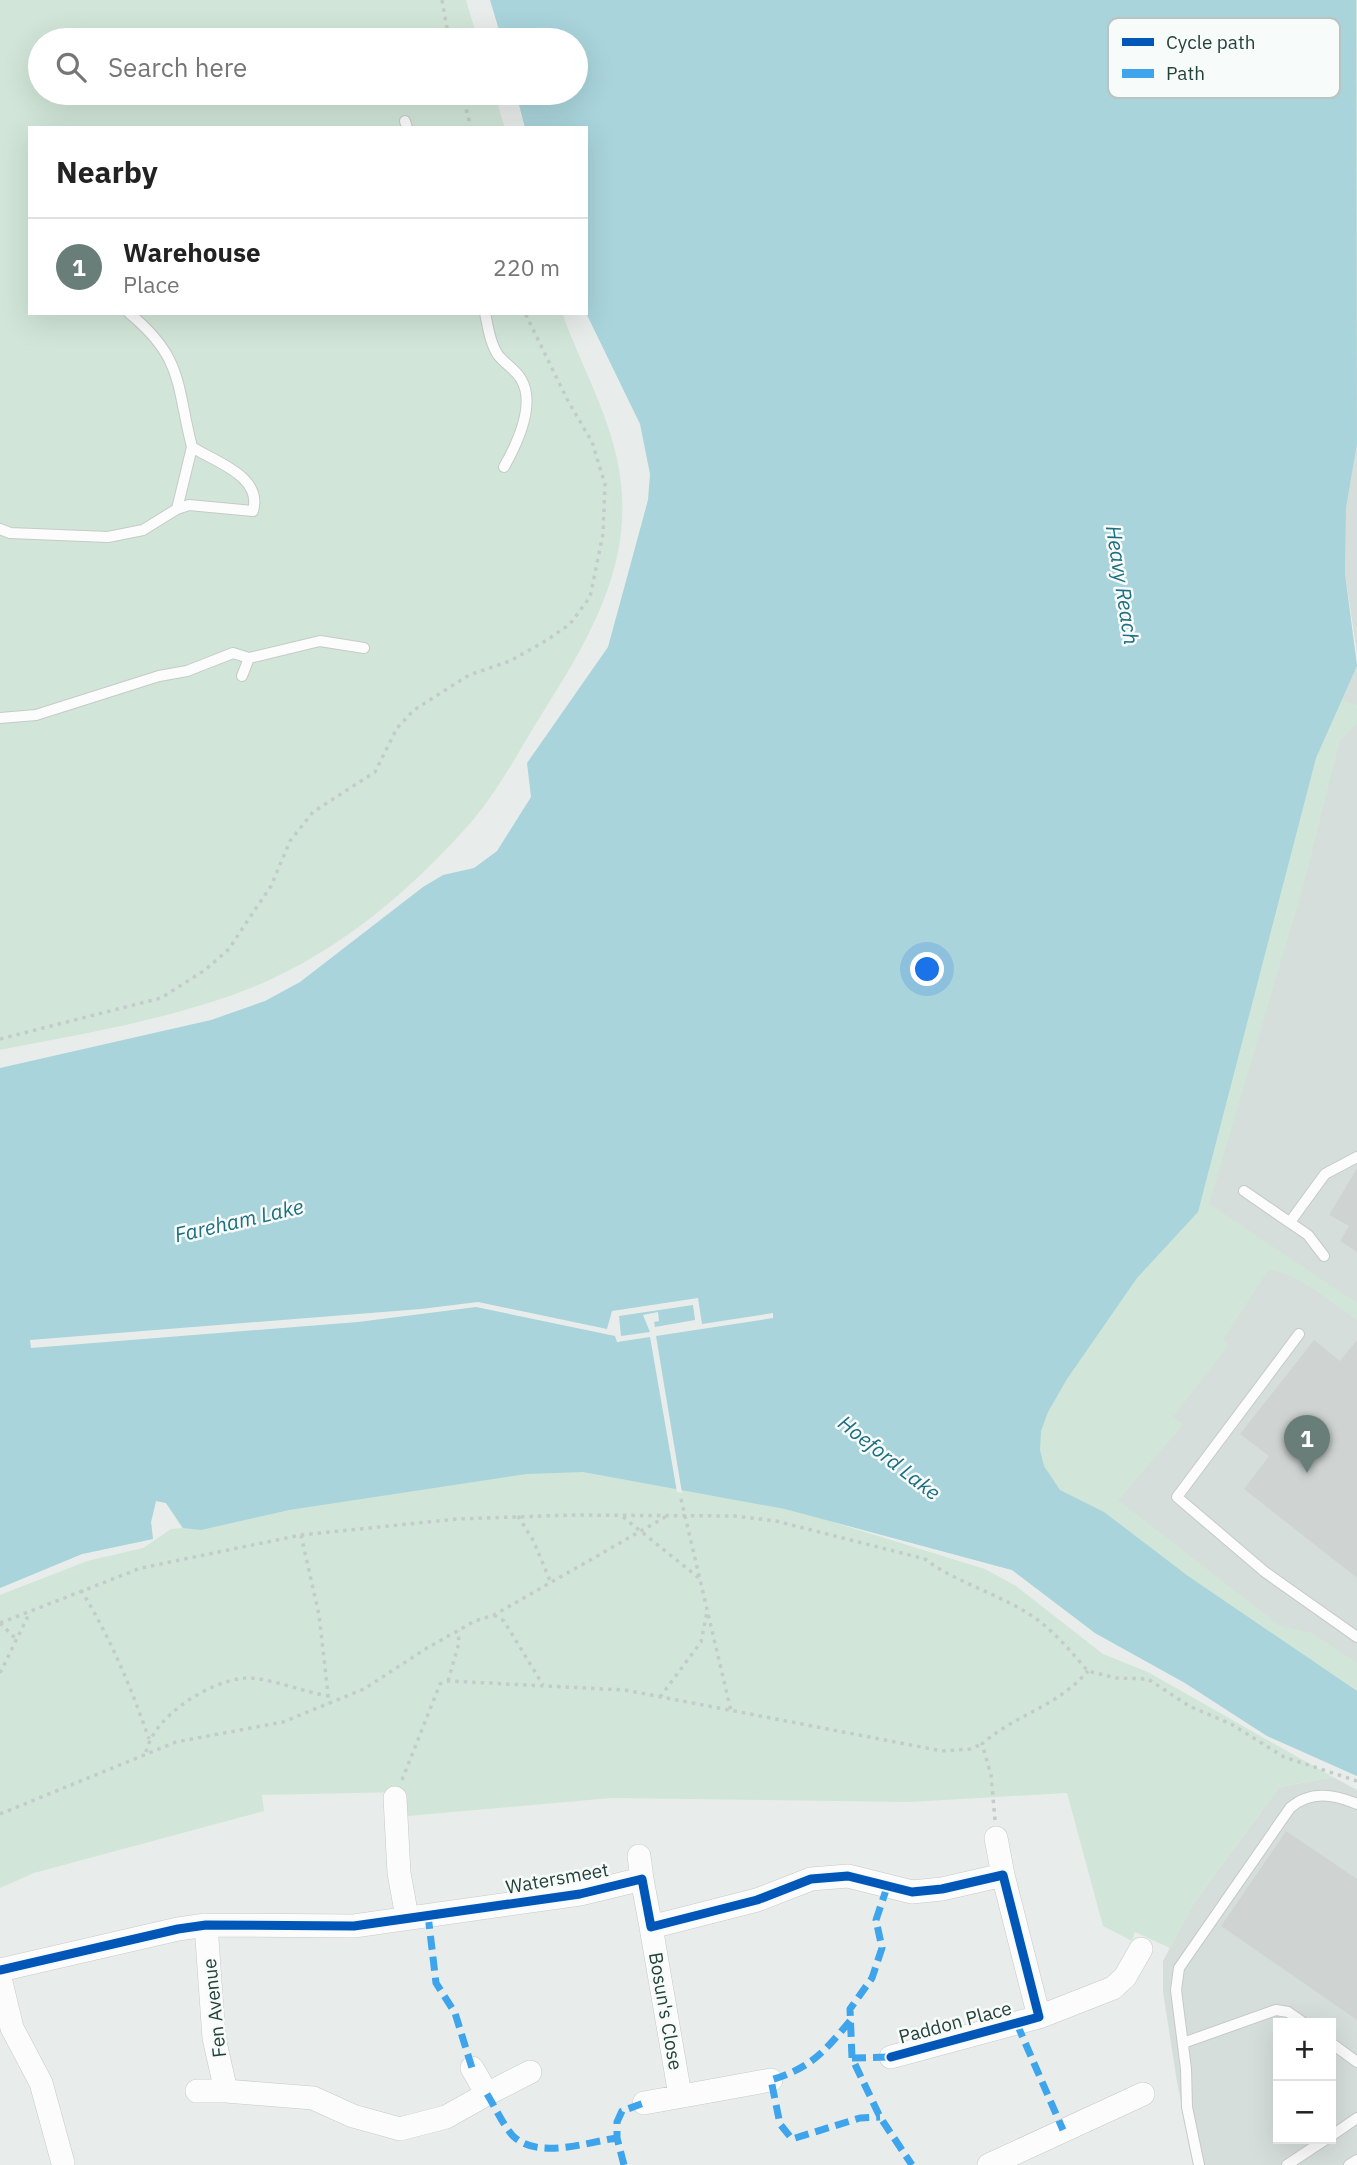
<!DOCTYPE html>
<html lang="en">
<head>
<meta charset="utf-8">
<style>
  body { margin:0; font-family:"IBM Plex Sans",sans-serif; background:#f6f6f6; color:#222 }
  .controls { position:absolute; right:21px; bottom:21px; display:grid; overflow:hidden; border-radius:0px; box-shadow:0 7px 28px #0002 }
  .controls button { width:63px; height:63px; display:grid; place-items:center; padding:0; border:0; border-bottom:2px solid #e0e0e0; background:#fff; color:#222; font:35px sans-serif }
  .you { position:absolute; left:928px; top:970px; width:24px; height:24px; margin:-18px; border:5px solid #fff; border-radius:50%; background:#1a73e8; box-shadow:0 0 0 10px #1a73e833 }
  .badge { display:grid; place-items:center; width:46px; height:46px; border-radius:50%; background:#697e78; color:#fff; font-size:23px; font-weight:700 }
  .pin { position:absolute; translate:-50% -58px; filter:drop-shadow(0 2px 4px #0008) }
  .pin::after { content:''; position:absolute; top:37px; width:24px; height:21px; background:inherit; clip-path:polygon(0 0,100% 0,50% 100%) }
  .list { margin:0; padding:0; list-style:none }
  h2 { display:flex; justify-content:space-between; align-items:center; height:91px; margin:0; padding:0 28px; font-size:30px }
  h2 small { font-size:23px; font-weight:400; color:#767676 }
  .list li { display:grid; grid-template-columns:46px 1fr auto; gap:21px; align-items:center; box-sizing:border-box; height:98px; padding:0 28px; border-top:2px solid #e0e0e0 }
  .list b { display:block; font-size:26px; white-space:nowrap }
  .list p { margin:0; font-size:23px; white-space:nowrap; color:#767676 }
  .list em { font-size:23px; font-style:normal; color:#767676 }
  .icon { flex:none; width:38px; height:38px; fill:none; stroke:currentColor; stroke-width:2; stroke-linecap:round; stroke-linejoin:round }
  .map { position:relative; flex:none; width:1357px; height:2165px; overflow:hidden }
  .search { position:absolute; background:#fff; box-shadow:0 7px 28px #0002; left:28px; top:28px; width:560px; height:77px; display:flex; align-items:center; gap:18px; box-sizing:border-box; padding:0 24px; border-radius:38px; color:#767676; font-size:26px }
  .panel { position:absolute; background:#fff; box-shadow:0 7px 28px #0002; left:28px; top:126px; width:560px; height:189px; border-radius:0px }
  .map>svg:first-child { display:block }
  .built { fill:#d6dedb; fill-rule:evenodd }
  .green { fill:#d1e6d8 }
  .water { fill:#a9d4db }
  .pier { fill:#e8edeb; fill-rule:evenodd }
  .building { fill:#cfd4d2 }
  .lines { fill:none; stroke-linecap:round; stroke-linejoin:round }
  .service-casing { stroke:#c5cac8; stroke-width:12 }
  .minor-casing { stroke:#c5cac8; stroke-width:24 }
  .path { stroke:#c3ccca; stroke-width:3.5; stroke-dasharray:3.5 5; stroke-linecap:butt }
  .service { stroke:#fcfcfc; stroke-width:10 }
  .minor { stroke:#fcfcfc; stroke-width:23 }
  .quiet { stroke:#3ea4ec; stroke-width:7; stroke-dasharray:14 7; stroke-linecap:butt }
  .cycleway-casing { stroke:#f7fbf9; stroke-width:13 }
  .cycleway { stroke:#0057b8; stroke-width:9 }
  .labels { text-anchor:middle; stroke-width:5; stroke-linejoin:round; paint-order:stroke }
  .street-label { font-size:19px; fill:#24423a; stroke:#f7fbf9 }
  .water-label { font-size:21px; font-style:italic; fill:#1c6f80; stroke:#f7fbf9 }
  .key { fill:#f7fbf9; stroke:#b8c4c0; stroke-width:2 }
  .key-label { font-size:19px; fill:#24423a }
</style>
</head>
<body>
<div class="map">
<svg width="1357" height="2165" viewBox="0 0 1357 2165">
  <rect width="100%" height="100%" fill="#e8edeb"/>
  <path class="built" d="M 1357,444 L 1357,653 L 1345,574 L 1346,508 Z
    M 1357,666 L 1357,1691 L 1104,1512 L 1316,758 Z
    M 1333,1777 L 1357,1790 L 1357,2165 L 1194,2165 L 1177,2082 L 1163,1992 L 1163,1961 L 1193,1904 L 1279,1787 ZM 1278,2023 L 1331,2023 L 1331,2139 L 1278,2139 Z"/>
  <path class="green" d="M 0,0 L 466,0 L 478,40 L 40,40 L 40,93 L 494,93 L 505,128 L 30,128 L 30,313 L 562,313 C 584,373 619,431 622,495 C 627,575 586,644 545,709 C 522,745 501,787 473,820 C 414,888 340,951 256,986 C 174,1019 86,1033 0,1050 Z
    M 1078,0 L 1357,0 L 1357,444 L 1346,508 L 1345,574 L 1357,666 L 1342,701 L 1357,705 L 1357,724 L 1340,740 L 1304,883 L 1209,1204 L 1357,1303 L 1357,1320 C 1340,1309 1285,1263 1267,1272 L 1223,1339 L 1228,1345 L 1173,1417 L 1183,1425 L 1118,1500 L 1280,1626 L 1312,1633 L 1357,1663 L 1357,1776 L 1267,1736 L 1185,1683 L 1095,1633 L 1012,1570 L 823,1519 L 985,1569 L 1016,1586 L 1103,1654 L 1148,1672 L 1333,1777 L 1279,1787 L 1193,1904 L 1170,1948 L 1135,1932 L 1132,1941 L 1103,1926 L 1067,1793 L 909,1802 L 611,1798 L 408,1816 L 406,1792 L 262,1795 L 264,1811 L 34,1873 L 0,1888 L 0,1595 L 87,1561 L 143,1548 L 171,1529 L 182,1528 L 166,1503 L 156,1501 L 151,1522 L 153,1539 L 82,1554 L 0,1588 L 0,1353 L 246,1327 Z"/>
  <path class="water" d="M 490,0 L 1356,0 L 1357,444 L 1346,508 L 1345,574 L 1357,666 L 1316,758 L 1198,1212 L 1137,1278 L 1067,1379 L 1048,1412 L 1041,1431 L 1040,1450 L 1044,1466 L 1060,1490 L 1104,1512 L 1188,1576 L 1357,1691 L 1357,1776 L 1267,1736 L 1185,1683 L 1095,1633 L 1012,1570 L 785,1509 L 583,1472 L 526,1474 L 289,1510 L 201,1530 L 183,1528 L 166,1503 L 156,1501 L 151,1522 L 153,1539 L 82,1554 L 0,1588 L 0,1068 L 211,1020 L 265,1001 L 300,982 L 423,887 L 443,875 L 474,868 L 497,851 L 531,797 L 527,763 L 608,647 L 648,500 L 650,474 L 640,424 L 586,313 L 586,128 L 525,128 L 516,93 L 576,93 L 576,40 L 502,40 Z"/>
  <path class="pier" d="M 698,1298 L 702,1324 L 773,1313 L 773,1318 L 656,1336 L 682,1493 L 677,1492 L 650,1337 L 617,1342 L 615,1336 L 476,1307 L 358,1322 L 31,1348 L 30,1340 L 421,1309 L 478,1302 L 607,1329 L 612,1311 ZM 693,1305 L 695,1320 L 655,1327 L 654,1322 L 659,1321 L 658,1312 L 643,1315 L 650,1332 L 621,1336 L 619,1316 Z"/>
  <path class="building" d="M 1357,1168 L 1357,1252 L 1340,1241 L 1349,1226 L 1329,1215 Z
    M 1314,1340 L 1340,1361 L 1357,1340 L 1357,1578 L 1244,1489 L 1269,1456 L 1240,1434 Z
    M 1286,1831 L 1357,1879 L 1357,2020 L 1221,1926 Z"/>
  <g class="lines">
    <g class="service-casing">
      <path id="service" d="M 405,121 L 407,128
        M 485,313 C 488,327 490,343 498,355 C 505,364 515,369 521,379 C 536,404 517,444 504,467
        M 177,509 L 192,447
        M 0,529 L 10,533 L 108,537 L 143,530 L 177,509 L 189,505 L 253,511 C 263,476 215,462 192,447 C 176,385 184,358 129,313
        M 242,676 L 249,658
        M 0,718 L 36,715 L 159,676 L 187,671 L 233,653 L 249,658 L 320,641 L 364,648
        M 1244,1191 L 1308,1235 L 1324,1256
        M 1290,1222 L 1325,1174 L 1357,1157
        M 1299,1334 L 1177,1497 L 1265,1572 L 1357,1637
        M 1183,2043 L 1276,2010 L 1288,2012 L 1304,2023
        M 1331,2043 L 1357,2062
        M 1331,2136 L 1357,2118
        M 1199,2165 L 1187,2107 L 1186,2069 L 1176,1990 L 1179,1968 L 1290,1808 C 1310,1790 1334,1794 1357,1804
        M 1287,2165 L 1326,2139
        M 1349,2165 L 1357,2160"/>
    </g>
    <g class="minor-casing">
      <path id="minor" d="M 395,1798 L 399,1873 L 407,1917
        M 996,1838 L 1003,1875
        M 639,1856 L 642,1879
        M 206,1925 L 214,2038 L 226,2091 L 313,2098 L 353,2116 L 400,2129 L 446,2117 L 487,2094
        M 651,1927 L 680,2095
        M 0,1970 L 178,1929 L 206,1925 L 354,1926 L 580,1894 L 642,1879 L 651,1927 L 757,1900 L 811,1879 L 848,1876 L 912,1892 L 942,1889 L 1003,1875 L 1039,2017 L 891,2057
        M 0,1978 L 12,2028 L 41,2083 L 63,2163
        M 1039,2017 L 1113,1988 L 1125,1977 L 1141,1949
        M 472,2068 L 487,2094 L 530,2072
        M 197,2091 L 226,2091
        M 644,2103 L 771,2080
        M 989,2165 L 1143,2094"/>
    </g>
    <path class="path" d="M 442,0 L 449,40
      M 462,93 L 471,128
      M 0,1039 L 161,998 L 205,970 L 229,949 L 244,926 L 271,886 L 290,841 L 313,812 L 375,772 L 397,728 L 414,710 L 469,675 L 510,661 L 547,640 L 570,624 L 590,597 L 603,534 L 605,484 L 592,442 L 568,401 L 525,313
      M 681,1499 L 731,1711
      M 518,1516 L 534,1542 L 551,1583
      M 623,1517 L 699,1578
      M 301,1535 L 319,1615 L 329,1703
      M 81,1590 C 110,1637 131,1687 149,1739
      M 494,1615 L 504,1621 L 543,1685
      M 0,1623 L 141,1568 L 301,1535 L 457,1519 L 571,1515 L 734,1516 L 776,1521 L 925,1559 C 958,1584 1001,1594 1035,1618 C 1056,1633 1071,1652 1088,1671 L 1116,1678 L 1148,1679 L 1189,1706 L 1231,1724 L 1284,1757 L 1357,1781
      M 0,1623 L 16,1639
      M 0,1673 L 30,1612
      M 448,1681 L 459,1643 L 458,1631
      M 660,1697 L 701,1642 L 707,1612
      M 146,1752 C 154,1716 209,1681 245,1678 C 263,1676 307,1693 329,1696
      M 402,1780 L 440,1684 L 448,1681 L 625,1690 L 942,1751 L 970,1749 L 982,1744
      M 0,1814 L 176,1742 L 283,1722 L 364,1689 L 427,1648 L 475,1621 L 494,1615 L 667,1516
      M 995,1820 L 991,1775 L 982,1744 C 1016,1714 1057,1707 1088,1671"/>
    <use href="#service" class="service"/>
    <use href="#minor" class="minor"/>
    <path class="quiet" d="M 887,1887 L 876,1920 L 882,1948 L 872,1978 L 850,2009 L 852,2058 L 880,2117 L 912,2165
      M 428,1915 L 436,1983 L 455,2013 L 472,2068
      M 850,2021 C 823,2053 812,2067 771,2080 L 780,2124 L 792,2139 L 860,2118 L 880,2117
      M 1017,2024 L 1063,2130
      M 852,2058 L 891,2057
      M 487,2094 C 495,2107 503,2125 513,2136 C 538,2160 587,2142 617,2138
      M 624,2165 L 617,2138 L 617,2122 L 622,2111 L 644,2103"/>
    <g class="cycleway-casing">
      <path id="cycleway" d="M 0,1970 L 178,1929 L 206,1925 L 354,1926 L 580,1894 L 642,1879 L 651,1927 L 757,1900 L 811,1879 L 848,1876 L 912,1892 L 942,1889 L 1003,1875 L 1039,2017 L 891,2057"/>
    </g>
    <use href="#cycleway" class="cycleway"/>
  </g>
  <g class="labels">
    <g class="street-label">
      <text transform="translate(557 1878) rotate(-10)" y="7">Watersmeet</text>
      <text transform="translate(214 2008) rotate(-96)" y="7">Fen Avenue</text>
      <text transform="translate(666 2011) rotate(80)" y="7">Bosun's Close</text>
      <text transform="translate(955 2022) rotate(-15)" y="7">Paddon Place</text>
    </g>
    <g class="water-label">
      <text transform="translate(1122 585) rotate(81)" y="7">Heavy Reach</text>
      <text transform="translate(239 1221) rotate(-13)" y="7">Fareham Lake</text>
      <text transform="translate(889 1458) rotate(38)" y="7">Hoeford Lake</text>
    </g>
  </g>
  <rect x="1108" y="18" width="232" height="80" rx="10" class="key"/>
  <rect x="1122" y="38" width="32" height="8" fill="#0057b8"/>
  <rect x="1122" y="69" width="32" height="9" fill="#3ea4ec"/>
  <g class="key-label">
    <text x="1166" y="49">Cycle path</text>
    <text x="1166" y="80">Path</text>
  </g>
</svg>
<div class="controls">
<button>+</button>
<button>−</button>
</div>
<div class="you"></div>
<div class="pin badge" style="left:1307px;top:1473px">1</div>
<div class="search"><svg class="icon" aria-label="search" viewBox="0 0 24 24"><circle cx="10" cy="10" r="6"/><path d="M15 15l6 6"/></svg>Search here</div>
<section class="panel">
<h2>Nearby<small></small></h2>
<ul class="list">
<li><span class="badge">1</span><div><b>Warehouse</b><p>Place</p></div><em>220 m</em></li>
</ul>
</section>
</div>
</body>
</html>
